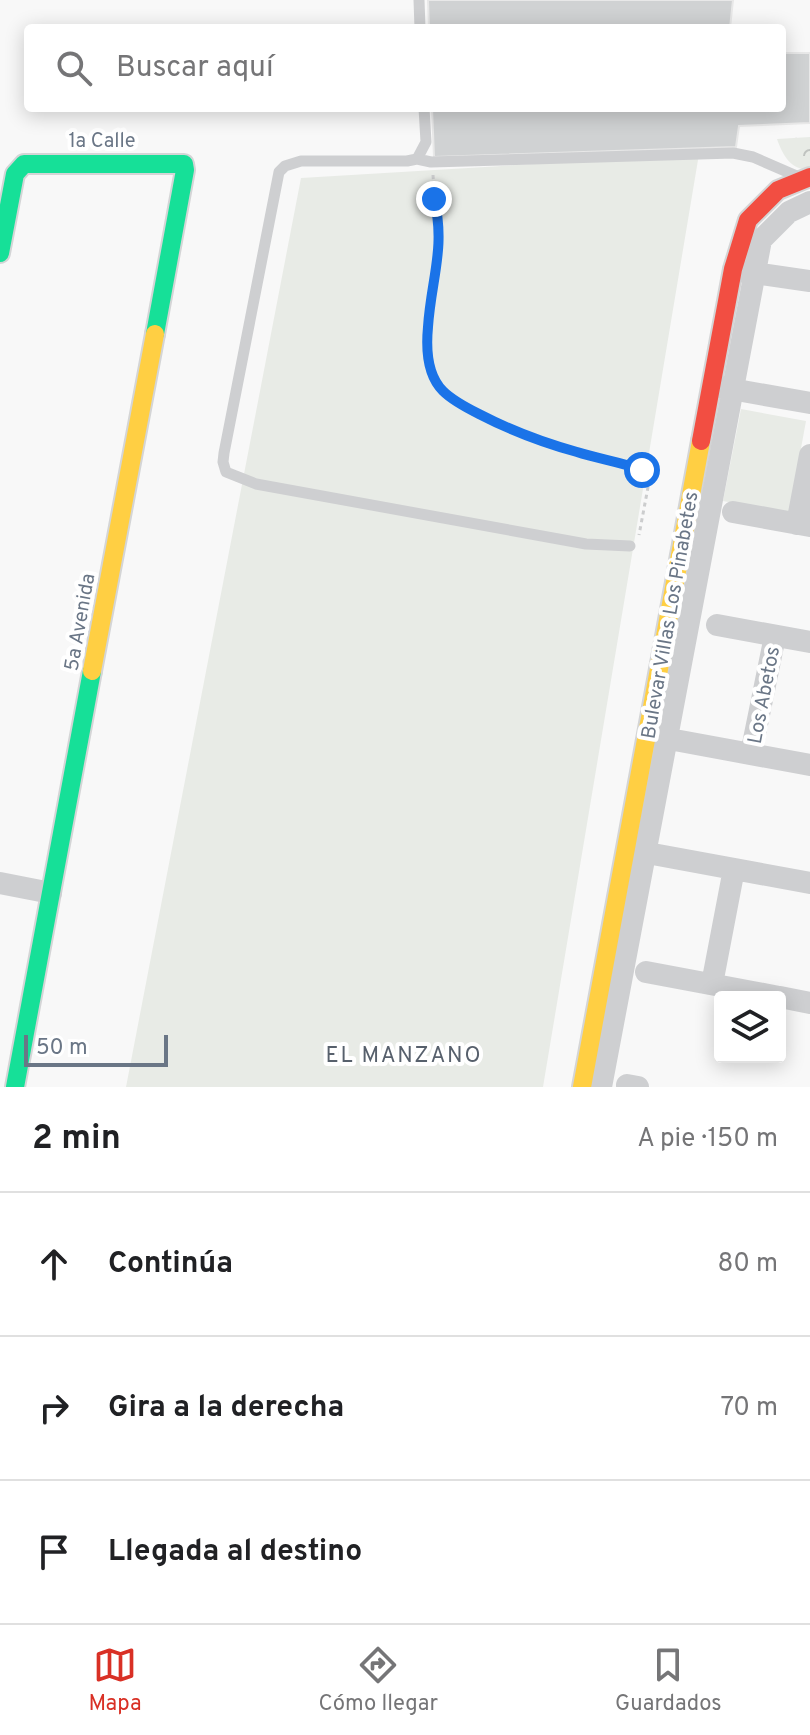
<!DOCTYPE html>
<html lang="es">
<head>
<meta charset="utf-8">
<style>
  body { margin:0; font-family:Overpass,sans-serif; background:#f2f2f2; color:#202124 }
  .controls { position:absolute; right:24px; bottom:24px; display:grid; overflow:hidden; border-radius:8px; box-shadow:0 4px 20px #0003 }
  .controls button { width:72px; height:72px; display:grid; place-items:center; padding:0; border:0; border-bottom:2px solid #e0e0e0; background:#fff; color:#202124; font:40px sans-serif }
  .scale { position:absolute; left:24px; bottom:20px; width:144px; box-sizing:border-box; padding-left:8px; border:4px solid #6a7686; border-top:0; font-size:22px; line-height:28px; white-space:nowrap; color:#6a7686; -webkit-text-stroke:6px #fff; paint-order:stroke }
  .stop { position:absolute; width:24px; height:24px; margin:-18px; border:6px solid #1a73e8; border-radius:50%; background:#fff }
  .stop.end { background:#1a73e8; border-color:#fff; box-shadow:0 2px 8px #0008 }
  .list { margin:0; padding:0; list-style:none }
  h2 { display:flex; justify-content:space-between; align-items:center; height:104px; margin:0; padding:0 32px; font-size:34px }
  h2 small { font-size:26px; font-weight:400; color:#757577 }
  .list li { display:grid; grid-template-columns:52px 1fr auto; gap:24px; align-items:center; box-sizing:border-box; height:144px; padding:0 32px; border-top:2px solid #e0e0e0 }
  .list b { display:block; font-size:30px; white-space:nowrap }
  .list em { font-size:26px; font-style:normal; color:#757577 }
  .icon { flex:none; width:44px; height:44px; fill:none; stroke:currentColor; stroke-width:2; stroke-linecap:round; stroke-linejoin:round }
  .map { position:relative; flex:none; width:810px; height:1087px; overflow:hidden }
  .search { position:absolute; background:#fff; box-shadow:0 4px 20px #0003; left:24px; right:24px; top:24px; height:88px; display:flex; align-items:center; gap:20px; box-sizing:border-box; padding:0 28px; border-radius:8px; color:#757577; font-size:30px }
  .sheet { height:536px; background:#fff }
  nav { display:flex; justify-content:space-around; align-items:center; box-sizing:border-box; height:112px; border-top:2px solid #e0e0e0; background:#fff; font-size:22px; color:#757577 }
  nav a { display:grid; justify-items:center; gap:4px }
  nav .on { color:#d93025 }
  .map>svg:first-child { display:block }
  .grass { fill:#e8ebe6 }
  .forest { fill:url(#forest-crowns) }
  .building { fill:#d0d2d3; stroke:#e8e8e8; stroke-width:2 }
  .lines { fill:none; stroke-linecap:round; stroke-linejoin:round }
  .fast-casing { stroke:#d4d5d6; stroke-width:22 }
  .slow-casing { stroke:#d4d5d6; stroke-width:22 }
  .jam-casing { stroke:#d4d5d6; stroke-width:22 }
  .path { stroke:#cccdce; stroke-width:3; stroke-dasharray:4 4; stroke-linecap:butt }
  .lane { stroke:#cecfd1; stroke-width:11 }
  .street { stroke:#cecfd1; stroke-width:22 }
  .fast { stroke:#16e098; stroke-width:18 }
  .slow { stroke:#ffcf43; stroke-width:18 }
  .jam { stroke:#f24e42; stroke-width:18 }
  .route { stroke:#1a73e8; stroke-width:10 }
  .labels { text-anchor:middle; stroke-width:8; stroke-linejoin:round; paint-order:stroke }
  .street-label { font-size:20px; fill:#6a7686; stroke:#fff }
  .neighbourhood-label { font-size:22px; letter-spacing:2px; fill:#57606c; stroke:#fff }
</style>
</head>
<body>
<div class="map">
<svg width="810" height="1087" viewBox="0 0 810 1087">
  <defs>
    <pattern id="forest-crowns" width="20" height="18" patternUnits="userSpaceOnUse" patternTransform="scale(2)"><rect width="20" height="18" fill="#e8ebe6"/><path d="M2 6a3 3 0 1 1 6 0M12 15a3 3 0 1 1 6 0" fill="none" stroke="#c0c3c0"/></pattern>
  </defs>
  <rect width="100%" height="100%" fill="#f8f8f8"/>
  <path class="grass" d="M 699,154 L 543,1087 L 126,1087 L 301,178 Z
    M 741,409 L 806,421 L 789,514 L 723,501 Z"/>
  <path class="forest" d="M 810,137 L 810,170 C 791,170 783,156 777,139 Z"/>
  <path class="building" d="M 428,0 L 733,0 L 730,28 L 429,28 Z
    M 782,53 L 810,53 L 810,123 L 739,126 L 736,147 L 434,157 L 432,108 L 782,108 Z"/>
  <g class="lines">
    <g class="fast-casing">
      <path id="fast" d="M 0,253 L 15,174 L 24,164 L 184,164 L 185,170 L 155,334
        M 15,1087 L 92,671"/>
    </g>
    <g class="slow-casing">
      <path id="slow" d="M 92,671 L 155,334
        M 582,1087 L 701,441"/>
    </g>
    <g class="jam-casing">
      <path id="jam" d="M 701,441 L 733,269 L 748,220 L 778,190 L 810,177"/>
    </g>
    <path class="path" d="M 433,175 C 434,192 439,208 440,224 C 443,263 426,301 427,340 C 428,357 430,379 443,391 C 473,420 538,441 577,452 C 599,459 621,462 642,470 L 649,482 L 639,535"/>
    <path class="lane" d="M 419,0 L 420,28
      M 424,108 L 426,142 L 417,159 L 407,161 L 301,161 L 285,166 L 279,172 L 224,453 L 223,462 L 226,472 L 256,484 L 586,544 L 630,546
      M 417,159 L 431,162 L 733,153 L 753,157 L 799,177"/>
    <path class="street" d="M 740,271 L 810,281
      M 720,387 L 810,403
      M 733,512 L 810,526
      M 797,524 L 810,455
      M 717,625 L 810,642
      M 653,736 L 810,765
      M 751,754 L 775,636
      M 631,850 L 810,883
      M 0,883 L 51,893
      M 646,972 L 779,997
      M 712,984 L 734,869
      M 780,997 L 810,1003
      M 627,1085 L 638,1087
      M 601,1087 L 761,240 L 789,212 L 810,202"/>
    <use href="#fast" class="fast"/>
    <use href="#slow" class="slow"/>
    <use href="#jam" class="jam"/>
  </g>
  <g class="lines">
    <path class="route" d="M 434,199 C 446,247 431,280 428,327 C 426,348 427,375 443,391 C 453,401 467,408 479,414 C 510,430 544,443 577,452 C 599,459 621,462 642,470"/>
  </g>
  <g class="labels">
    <g class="street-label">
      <text x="102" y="147">1a Calle</text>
      <text transform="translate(669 615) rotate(-80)" y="7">Bulevar Villas Los Pinabetes</text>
      <text transform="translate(79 622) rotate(-80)" y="7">5a Avenida</text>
      <text transform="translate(763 695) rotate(-79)" y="7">Los Abetos</text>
    </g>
    <g class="neighbourhood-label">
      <text x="404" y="1062">EL MANZANO</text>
    </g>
  </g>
</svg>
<div class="controls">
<button><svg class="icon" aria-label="layers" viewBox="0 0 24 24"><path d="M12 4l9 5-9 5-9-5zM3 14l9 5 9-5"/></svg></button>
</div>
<div class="scale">50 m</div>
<div class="stop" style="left:642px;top:470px"></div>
<div class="stop end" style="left:434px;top:199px"></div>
<div class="search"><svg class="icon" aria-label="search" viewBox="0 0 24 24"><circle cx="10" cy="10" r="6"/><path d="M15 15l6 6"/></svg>Buscar aquí</div>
</div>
<section class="sheet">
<h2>2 min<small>A pie · 150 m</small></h2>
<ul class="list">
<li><svg class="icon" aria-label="ahead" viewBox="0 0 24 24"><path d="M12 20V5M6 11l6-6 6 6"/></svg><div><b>Continúa</b></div><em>80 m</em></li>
<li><svg class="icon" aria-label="right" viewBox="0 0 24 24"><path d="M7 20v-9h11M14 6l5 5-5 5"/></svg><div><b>Gira a la derecha</b></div><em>70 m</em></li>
<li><svg class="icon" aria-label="arrive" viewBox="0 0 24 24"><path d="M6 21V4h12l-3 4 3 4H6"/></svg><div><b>Llegada al destino</b></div></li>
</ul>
</section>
<nav>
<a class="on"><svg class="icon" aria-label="map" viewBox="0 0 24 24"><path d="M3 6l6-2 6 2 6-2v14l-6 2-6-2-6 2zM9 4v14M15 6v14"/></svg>Mapa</a>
<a><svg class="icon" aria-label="directions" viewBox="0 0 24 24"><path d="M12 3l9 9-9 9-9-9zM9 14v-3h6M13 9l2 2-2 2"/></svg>Cómo llegar</a>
<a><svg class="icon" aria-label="saved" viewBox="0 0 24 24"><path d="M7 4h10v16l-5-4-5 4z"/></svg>Guardados</a>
</nav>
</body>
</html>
